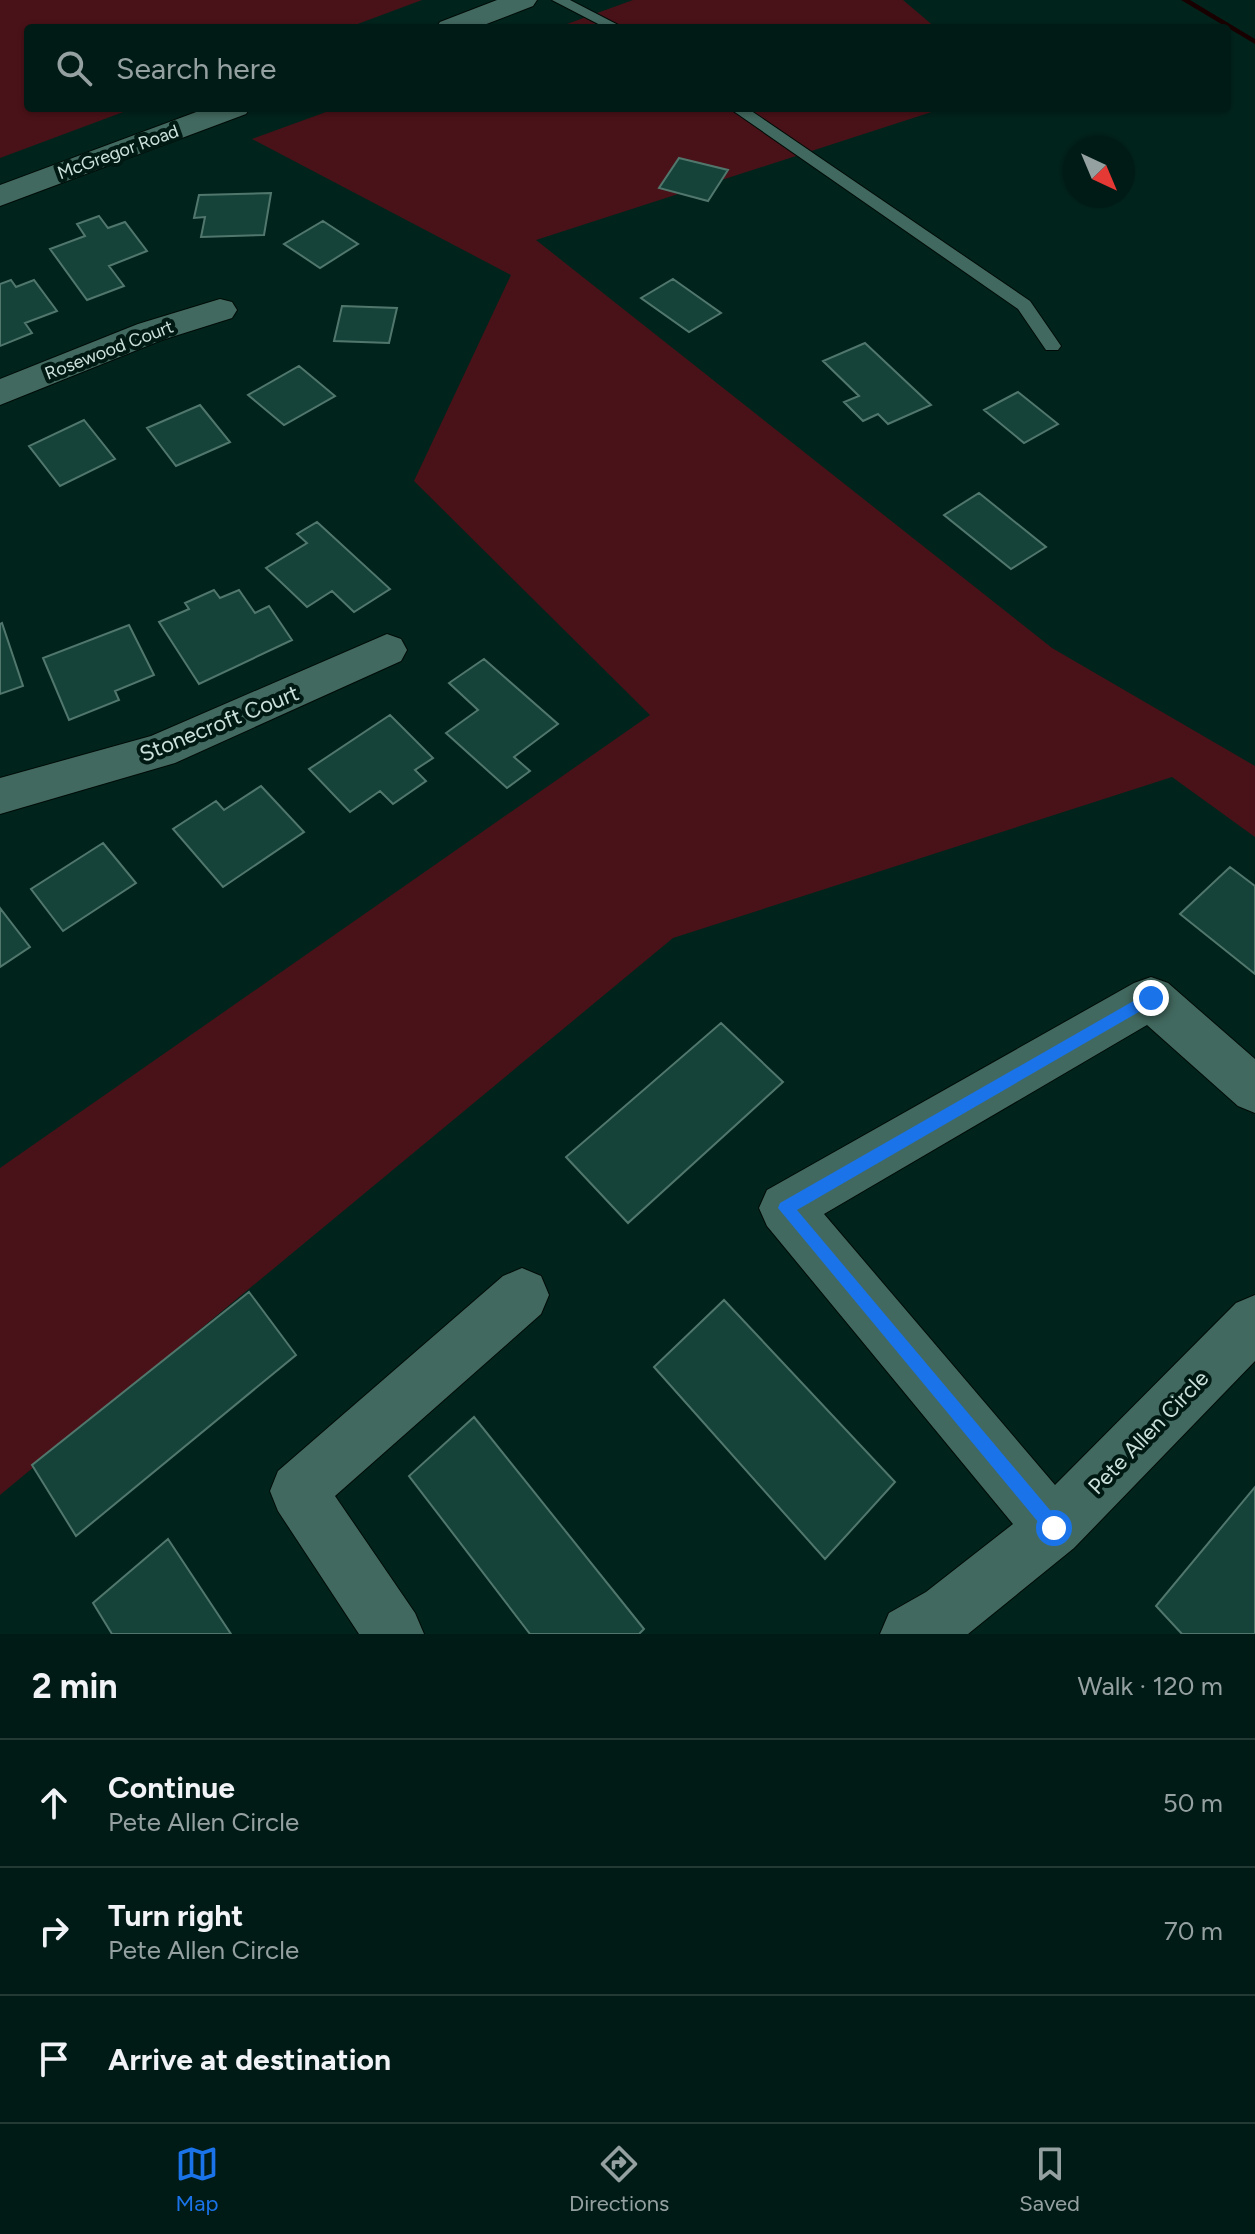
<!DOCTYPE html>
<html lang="en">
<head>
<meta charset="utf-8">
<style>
  body { margin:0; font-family:Figtree,sans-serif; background:#0a241e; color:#f1f3f6 }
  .compass { position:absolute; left:1063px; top:136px; width:72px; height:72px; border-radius:50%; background:#001b15; box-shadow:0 2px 6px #0004; rotate:136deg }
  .stop { position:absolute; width:24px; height:24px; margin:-18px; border:6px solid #1a73e8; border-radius:50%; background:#fff }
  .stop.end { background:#1a73e8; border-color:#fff; box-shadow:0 2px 8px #0008 }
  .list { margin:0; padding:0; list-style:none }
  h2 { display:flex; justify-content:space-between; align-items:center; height:104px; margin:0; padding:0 32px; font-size:34px }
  h2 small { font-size:26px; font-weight:400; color:#95a1a0 }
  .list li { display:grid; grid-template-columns:52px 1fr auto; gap:24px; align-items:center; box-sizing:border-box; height:128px; padding:0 32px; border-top:2px solid #223934 }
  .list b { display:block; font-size:30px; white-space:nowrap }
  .list p { margin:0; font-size:26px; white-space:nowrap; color:#95a1a0 }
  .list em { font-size:26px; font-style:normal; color:#95a1a0 }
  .icon { flex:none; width:44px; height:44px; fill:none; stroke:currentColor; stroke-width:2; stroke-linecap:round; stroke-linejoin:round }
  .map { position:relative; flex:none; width:1255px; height:1634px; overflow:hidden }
  .search { position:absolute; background:#001b15; box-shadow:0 2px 6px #0004; left:24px; right:24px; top:24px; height:88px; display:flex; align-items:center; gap:20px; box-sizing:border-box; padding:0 28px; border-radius:8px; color:#95a1a0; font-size:30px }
  .sheet { height:488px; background:#001b15 }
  nav { display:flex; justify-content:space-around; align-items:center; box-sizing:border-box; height:112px; border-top:2px solid #223934; background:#001b15; font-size:22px; color:#95a1a0 }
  nav a { display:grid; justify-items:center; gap:4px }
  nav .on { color:#1a73e8 }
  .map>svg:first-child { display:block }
  .green { fill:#491218 }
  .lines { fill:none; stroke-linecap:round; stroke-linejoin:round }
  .stream { fill:#190000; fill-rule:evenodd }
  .building { fill:#164339; stroke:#51776d; stroke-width:2 }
  .lane-casing { stroke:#000b07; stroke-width:2 }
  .street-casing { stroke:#000b07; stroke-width:2 }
  .secondary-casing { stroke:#000b07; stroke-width:2 }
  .lane { fill:#42695f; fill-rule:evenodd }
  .street { fill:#42695f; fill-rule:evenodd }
  .secondary { fill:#42695f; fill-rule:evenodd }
  .route { fill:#1a73e8 }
  .labels { text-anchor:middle; stroke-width:8; stroke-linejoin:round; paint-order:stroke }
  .far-street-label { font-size:18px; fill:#cce1db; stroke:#001913 }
  .street-label { font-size:22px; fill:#cce1db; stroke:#001913 }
</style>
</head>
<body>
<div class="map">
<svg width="1255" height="1634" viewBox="0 0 1255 1634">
  <rect width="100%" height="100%" fill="#00241c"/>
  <path class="green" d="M 0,0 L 422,0 L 347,28 L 28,28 L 28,108 L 134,108 L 0,158 Z
    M 633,0 L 903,0 L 936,28 L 556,28 Z
    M 337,108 L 944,108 L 536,240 L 1052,648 L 1255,766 L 1255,837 L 1172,777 L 673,938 L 0,1495 L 0,1168 L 650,715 L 414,481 L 511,275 L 252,139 Z"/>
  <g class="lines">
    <path class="stream" d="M 1181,0 L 1190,0 L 1255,39 L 1255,44 Z"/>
  </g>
  <path class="building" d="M 679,158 L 728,170 L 708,201 L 659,188 Z
    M 271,193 L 264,235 L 201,237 L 205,217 L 194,218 L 199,195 Z
    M 99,216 L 108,228 L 125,222 L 147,251 L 109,266 L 124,286 L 87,300 L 50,249 L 85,236 L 77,224 Z
    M 323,221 L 358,244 L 320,268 L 284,244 Z
    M 673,279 L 721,313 L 689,332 L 641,298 Z
    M 11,280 L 16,287 L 34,280 L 57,311 L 25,323 L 32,333 L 0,346 L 0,284 Z
    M 342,306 L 397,308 L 389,343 L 334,341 Z
    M 865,343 L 931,405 L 888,424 L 878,414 L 863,421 L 844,402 L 859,396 L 823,361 Z
    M 299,366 L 335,396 L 284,425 L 248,395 Z
    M 1018,392 L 1058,424 L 1024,443 L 984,410 Z
    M 200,405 L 230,442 L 176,466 L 147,428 Z
    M 84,420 L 115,459 L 60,486 L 29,446 Z
    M 979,493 L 1046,547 L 1011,569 L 944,515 Z
    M 317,522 L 390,589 L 354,612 L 332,591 L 307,607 L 266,568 L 307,543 L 297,534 Z
    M 214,590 L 220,598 L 239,590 L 255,613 L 269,606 L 292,640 L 199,684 L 159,622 L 189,609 L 185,603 Z
    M 2,623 L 23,686 L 0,694 L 0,624 Z
    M 129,625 L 154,675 L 115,691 L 119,700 L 69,720 L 43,658 Z
    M 484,659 L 558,724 L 514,757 L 530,771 L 507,788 L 446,733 L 478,710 L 449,683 Z
    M 390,715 L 433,758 L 415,770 L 426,781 L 393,804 L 380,791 L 350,812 L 309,769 Z
    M 261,786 L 304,832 L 223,887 L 173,829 L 216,801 L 224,810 Z
    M 103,843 L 136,883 L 63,931 L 31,889 Z
    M 1230,867 L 1255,886 L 1255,974 L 1180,914 Z
    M 0,908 L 30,947 L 0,967 Z
    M 721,1023 L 783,1082 L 628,1223 L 566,1157 Z
    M 249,1292 L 296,1355 L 76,1536 L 32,1465 Z
    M 724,1300 L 895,1482 L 825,1559 L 654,1367 Z
    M 474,1417 L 644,1629 L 639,1634 L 530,1634 L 409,1476 Z
    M 1255,1487 L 1255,1634 L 1182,1634 L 1156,1606 Z
    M 168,1539 L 231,1634 L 112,1634 L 93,1603 Z"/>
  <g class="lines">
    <g class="lane-casing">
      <path id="lane" d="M 552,0 L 570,0 L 624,28 L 606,28 Z
        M 729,108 L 747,108 L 1030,301 L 1061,346 L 1058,350 L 1046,350 L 1018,309 Z"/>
    </g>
    <g class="street-casing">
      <path id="street" d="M 220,299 L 232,302 L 237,310 L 232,318 L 162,340 L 0,405 L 0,379 L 138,324 Z
        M 387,634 L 401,639 L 407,650 L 401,661 L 175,763 L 0,814 L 0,778 L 151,736 Z
        M 1151,977 L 1168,983 L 1255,1059 L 1255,1113 L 1238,1106 L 1147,1025 L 824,1214 L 1055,1485 L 1236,1303 L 1255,1295 L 1255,1361 L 1074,1548 L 968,1634 L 880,1634 L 889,1613 L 926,1592 L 1013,1524 L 767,1226 L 759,1208 L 767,1190 L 1134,983 Z
        M 522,1268 L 541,1276 L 549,1295 L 541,1314 L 335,1496 L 415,1613 L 424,1634 L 359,1634 L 278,1511 L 270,1491 L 278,1471 L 503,1276 Z"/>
    </g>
    <g class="secondary-casing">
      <path id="secondary" d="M 497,0 L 537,0 L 533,6 L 476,28 L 436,28 L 440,22 Z
        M 207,108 L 250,108 L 246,114 L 0,206 L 0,185 Z"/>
    </g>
    <use href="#lane" class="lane"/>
    <use href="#street" class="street"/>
    <use href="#secondary" class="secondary"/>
  </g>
  <path class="route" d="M 1151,991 L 1156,993 L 1156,1002 L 797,1210 L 1060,1522 L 1062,1528 L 1060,1534 L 1054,1537 L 1048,1534 L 778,1208 L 780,1203 Z"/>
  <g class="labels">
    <g class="far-street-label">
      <text transform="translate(118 152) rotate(-20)" y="6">McGregor Road</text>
      <text transform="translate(109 350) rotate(-21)" y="6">Rosewood Court</text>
    </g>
    <g class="street-label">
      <text transform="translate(219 723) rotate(-22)" y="8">Stonecroft Court</text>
      <text transform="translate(1148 1432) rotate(-46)" y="8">Pete Allen Circle</text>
    </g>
  </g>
</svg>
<svg class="compass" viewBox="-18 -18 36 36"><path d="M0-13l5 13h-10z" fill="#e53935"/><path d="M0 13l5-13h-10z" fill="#95a1a0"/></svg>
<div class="stop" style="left:1054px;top:1528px"></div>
<div class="stop end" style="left:1151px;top:998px"></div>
<div class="search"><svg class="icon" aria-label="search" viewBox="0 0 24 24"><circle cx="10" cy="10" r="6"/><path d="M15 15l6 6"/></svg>Search here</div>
</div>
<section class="sheet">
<h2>2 min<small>Walk · 120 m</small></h2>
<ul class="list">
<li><svg class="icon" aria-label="ahead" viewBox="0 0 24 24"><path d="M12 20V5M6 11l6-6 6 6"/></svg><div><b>Continue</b><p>Pete Allen Circle</p></div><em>50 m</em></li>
<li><svg class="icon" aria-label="right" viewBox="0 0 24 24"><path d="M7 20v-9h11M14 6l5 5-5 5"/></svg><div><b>Turn right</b><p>Pete Allen Circle</p></div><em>70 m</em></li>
<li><svg class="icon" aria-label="arrive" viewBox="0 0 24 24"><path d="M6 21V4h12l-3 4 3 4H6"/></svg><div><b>Arrive at destination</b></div></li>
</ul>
</section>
<nav>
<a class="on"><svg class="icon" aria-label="map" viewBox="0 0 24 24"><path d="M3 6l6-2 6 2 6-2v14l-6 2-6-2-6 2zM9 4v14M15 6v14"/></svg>Map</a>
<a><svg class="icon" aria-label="directions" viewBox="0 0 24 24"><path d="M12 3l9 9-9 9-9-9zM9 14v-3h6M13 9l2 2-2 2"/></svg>Directions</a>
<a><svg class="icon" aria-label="saved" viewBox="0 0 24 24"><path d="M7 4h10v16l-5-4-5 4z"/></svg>Saved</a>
</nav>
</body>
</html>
